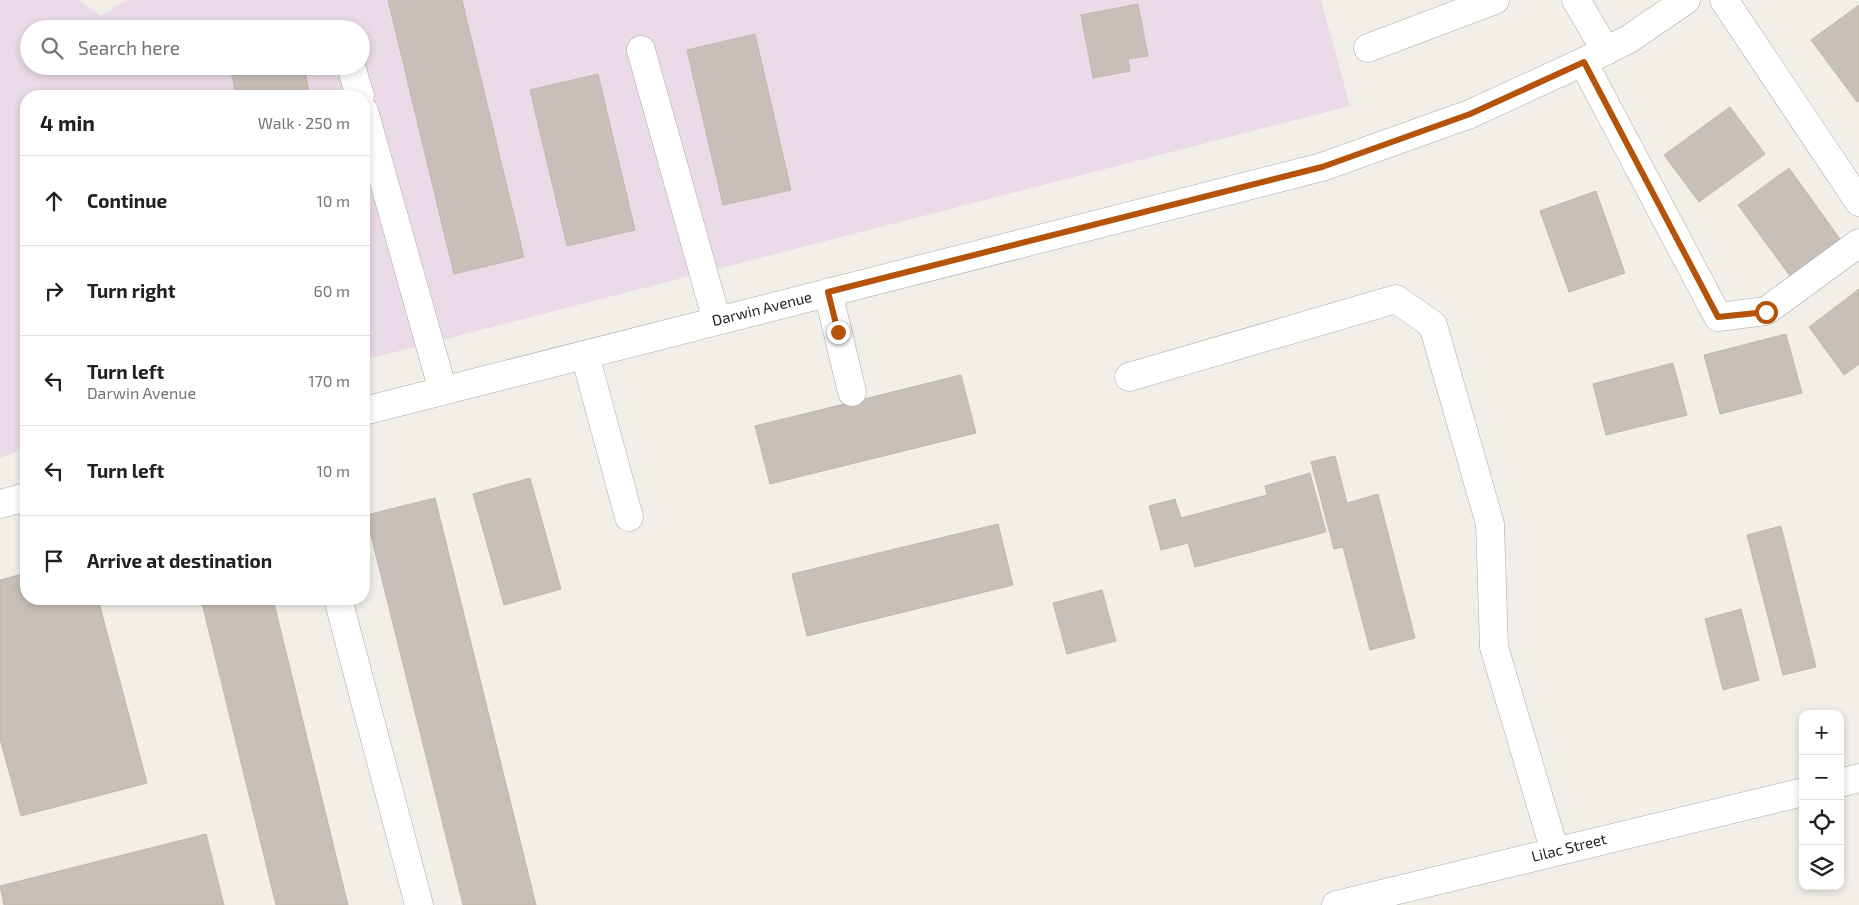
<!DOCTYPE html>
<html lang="en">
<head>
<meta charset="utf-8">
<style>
  body { margin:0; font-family:"Exo 2",sans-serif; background:#f6f6f6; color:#202124 }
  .controls { position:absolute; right:15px; bottom:15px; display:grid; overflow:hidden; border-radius:10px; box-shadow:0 2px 8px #0003 }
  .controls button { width:45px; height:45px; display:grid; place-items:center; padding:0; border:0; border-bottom:1px solid #e0e0e0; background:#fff; color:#202124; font:25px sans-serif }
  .stop { position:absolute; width:15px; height:15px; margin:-11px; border:4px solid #b45309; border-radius:50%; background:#fff }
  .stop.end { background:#b45309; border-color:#fff; box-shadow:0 1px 5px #0008 }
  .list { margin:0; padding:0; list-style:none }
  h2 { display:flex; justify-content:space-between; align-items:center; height:65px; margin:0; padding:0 20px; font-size:21px }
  h2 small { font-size:16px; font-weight:400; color:#757577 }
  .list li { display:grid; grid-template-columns:32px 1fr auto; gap:15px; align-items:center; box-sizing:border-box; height:90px; padding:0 20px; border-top:1px solid #e0e0e0 }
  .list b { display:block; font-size:19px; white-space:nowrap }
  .list p { margin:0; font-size:16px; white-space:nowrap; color:#757577 }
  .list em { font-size:16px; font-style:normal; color:#757577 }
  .icon { flex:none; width:28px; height:28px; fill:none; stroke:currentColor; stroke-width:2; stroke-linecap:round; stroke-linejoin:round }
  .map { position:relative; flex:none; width:1859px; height:905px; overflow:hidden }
  .search { position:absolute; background:#fff; box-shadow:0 2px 8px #0003; left:20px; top:20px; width:350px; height:55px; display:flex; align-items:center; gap:12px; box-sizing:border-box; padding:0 18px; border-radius:28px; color:#757577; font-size:19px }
  .panel { position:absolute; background:#fff; box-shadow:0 2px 8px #0003; left:20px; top:90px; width:350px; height:515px; border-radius:20px }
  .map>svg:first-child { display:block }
  .industrial { fill:#ebdbe8; fill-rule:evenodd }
  .building { fill:#c7bfb8; stroke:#c4b6ab }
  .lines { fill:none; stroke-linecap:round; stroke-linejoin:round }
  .minor-casing { stroke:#a9a9a9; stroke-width:29 }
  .minor { stroke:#fff; stroke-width:28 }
  .route { stroke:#b45309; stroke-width:6 }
  .labels { text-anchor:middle; stroke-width:5; stroke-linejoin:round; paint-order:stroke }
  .street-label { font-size:15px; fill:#222; stroke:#fff }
</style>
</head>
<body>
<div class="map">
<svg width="1859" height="905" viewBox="0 0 1859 905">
  <rect width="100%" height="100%" fill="#f2efe9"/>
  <path class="industrial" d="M 0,0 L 79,0 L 101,16 L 126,0 L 1321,0 L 1350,106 L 364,360 L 364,96 L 26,96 L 26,448 L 0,458 ZM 29,29 L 361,29 L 361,66 L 29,66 Z"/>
  <path class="building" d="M 388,0 L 462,0 L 524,257 L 454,274 Z
    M 1138,4 L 1148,56 L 1128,59 L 1130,71 L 1093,78 L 1081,15 Z
    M 1859,5 L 1859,101 L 1857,102 L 1811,40 Z
    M 755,34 L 791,190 L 723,205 L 687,50 Z
    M 230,66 L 304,66 L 310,96 L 236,96 Z
    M 598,74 L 635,230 L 567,246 L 530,90 Z
    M 1730,107 L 1765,154 L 1699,202 L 1664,155 Z
    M 1789,168 L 1840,239 L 1790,276 L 1738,205 Z
    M 1596,191 L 1625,273 L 1569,292 L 1540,211 Z
    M 1859,289 L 1859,364 L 1844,375 L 1809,327 Z
    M 1786,334 L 1802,393 L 1720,414 L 1704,355 Z
    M 1673,363 L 1687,415 L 1606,435 L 1593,384 Z
    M 961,375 L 976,433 L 770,484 L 755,426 Z
    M 1335,456 L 1347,503 L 1378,494 L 1415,638 L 1370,650 L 1343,547 L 1334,549 L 1311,462 Z
    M 1310,473 L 1326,532 L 1195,567 L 1188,543 L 1161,550 L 1149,506 L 1175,499 L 1181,518 L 1267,495 L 1265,486 Z
    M 530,478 L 561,589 L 504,605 L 473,494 Z
    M 435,498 L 536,905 L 463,905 L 366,515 Z
    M 998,524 L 1013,585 L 807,636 L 792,574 Z
    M 1781,526 L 1816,667 L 1783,675 L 1747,535 Z
    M 26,573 L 26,599 L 98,599 L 147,783 L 21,816 L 0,739 L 0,580 Z
    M 1102,590 L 1116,641 L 1067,654 L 1053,603 Z
    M 201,599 L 273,599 L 348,905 L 276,905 Z
    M 1741,609 L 1759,680 L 1723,690 L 1705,619 Z
    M 206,834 L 224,905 L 4,905 L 0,886 Z"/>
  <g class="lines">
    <g class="minor-casing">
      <path id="minor" d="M 1576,0 L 1606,51
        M 1724,0 L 1859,202
        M 1368,48 L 1495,0
        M 641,50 L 717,321
        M 1583,62 L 1718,317 L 1766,311 L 1859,243
        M 351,66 L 360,96
        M 364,111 L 443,391
        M 828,292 L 852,392
        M 585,355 L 629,517
        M 1129,377 L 1396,299 L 1433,325 L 1490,524 L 1494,647 L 1555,852
        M 364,411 L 1322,167 L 1470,114 L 1583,62 L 1629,39 L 1686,0
        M 0,504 L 26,497
        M 338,599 L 419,905
        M 1840,783 L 1859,778
        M 1336,905 L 1803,792"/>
    </g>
    <use href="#minor" class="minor"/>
  </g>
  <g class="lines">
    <path class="route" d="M 838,332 L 828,292 L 1322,167 L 1470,114 L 1584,62 L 1718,317 L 1766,312"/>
  </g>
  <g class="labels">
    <g class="street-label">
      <text transform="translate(762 309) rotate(-14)" y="5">Darwin Avenue</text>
      <text transform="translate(1569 848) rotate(-14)" y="5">Lilac Street</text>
    </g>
  </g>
</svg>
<div class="controls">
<button>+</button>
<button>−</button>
<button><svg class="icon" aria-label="locate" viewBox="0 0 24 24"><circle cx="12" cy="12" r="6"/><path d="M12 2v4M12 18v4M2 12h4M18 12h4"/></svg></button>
<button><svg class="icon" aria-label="layers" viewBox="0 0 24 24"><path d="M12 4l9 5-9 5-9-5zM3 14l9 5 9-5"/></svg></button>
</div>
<div class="stop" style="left:1766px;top:312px"></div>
<div class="stop end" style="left:838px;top:332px"></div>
<div class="search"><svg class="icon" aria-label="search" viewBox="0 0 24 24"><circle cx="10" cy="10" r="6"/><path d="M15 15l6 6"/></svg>Search here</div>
<section class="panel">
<h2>4 min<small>Walk · 250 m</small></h2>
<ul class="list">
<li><svg class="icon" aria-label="ahead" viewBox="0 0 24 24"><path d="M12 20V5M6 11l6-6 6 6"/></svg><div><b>Continue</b></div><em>10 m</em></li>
<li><svg class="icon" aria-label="right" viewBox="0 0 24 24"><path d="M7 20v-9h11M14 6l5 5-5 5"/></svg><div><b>Turn right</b></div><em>60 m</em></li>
<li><svg class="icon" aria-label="left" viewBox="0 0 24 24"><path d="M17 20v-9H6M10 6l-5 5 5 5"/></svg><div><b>Turn left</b><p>Darwin Avenue</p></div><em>170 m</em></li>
<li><svg class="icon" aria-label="left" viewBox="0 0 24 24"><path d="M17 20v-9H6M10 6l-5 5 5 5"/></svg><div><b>Turn left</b></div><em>10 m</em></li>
<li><svg class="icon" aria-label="arrive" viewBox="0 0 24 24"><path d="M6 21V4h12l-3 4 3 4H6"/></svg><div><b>Arrive at destination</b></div></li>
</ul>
</section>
</div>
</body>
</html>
